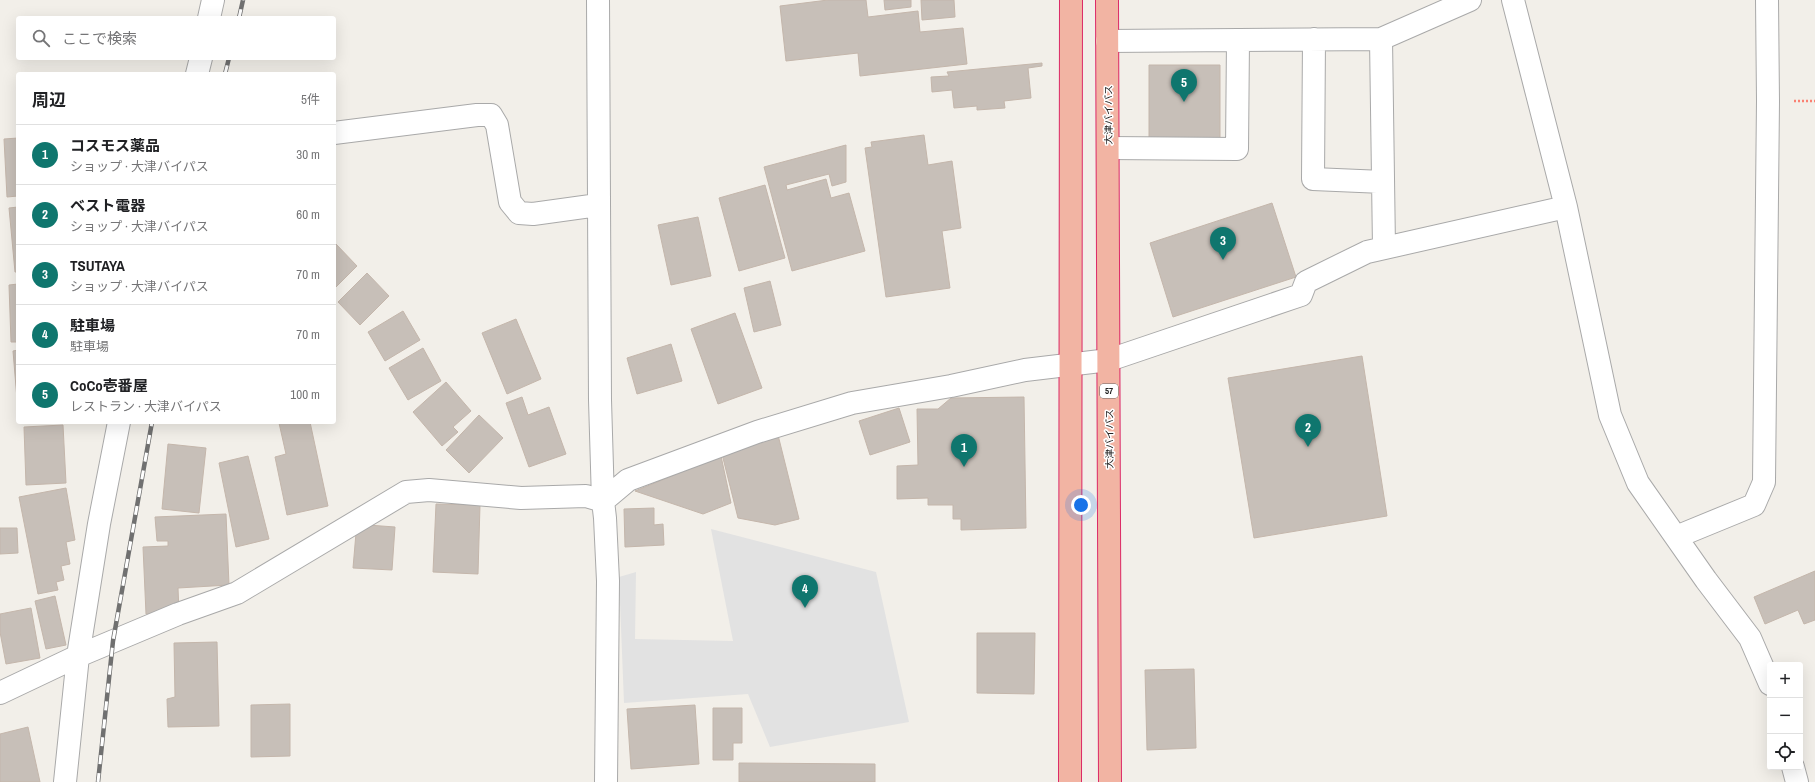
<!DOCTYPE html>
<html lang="ja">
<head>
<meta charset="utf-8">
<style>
  body { margin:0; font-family:"Archivo Narrow","Noto Sans JP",sans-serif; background:#f6f6f6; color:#202124 }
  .controls { position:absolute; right:12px; bottom:12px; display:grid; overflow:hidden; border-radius:4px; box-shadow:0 4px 16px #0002 }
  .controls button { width:36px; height:36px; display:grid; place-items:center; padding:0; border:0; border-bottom:1px solid #e0e0e0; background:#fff; color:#202124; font:20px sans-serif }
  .you { position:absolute; left:1081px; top:505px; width:14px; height:14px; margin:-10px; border:3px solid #fff; border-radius:50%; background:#1a73e8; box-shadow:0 0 0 6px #1a73e833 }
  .badge { display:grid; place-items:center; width:26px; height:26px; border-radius:50%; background:#0f766e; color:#fff; font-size:13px; font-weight:700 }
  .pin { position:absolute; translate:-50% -33px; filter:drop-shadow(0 1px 2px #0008) }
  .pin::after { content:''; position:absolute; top:21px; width:14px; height:12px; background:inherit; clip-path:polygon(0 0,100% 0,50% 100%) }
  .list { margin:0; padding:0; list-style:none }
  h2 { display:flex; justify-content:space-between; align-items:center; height:52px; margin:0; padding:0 16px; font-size:17px }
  h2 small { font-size:13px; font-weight:400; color:#757577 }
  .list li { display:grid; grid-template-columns:26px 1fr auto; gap:12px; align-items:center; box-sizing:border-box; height:60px; padding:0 16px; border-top:1px solid #e0e0e0 }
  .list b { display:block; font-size:15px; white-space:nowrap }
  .list p { margin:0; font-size:13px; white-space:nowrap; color:#757577 }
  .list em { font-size:13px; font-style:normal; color:#757577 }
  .icon { flex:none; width:22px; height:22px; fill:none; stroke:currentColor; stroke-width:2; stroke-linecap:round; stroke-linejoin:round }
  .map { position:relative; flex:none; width:1815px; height:782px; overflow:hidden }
  .search { position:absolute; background:#fff; box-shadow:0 4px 16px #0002; left:16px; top:16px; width:320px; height:44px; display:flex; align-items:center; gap:10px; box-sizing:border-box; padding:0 14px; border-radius:4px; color:#757577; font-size:15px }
  .panel { position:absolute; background:#fff; box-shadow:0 4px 16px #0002; left:16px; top:72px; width:320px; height:352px; border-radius:4px }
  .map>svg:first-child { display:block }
  .parking { fill:#e2e2e2 }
  .building { fill:#c7bfb8; stroke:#c4b6ab }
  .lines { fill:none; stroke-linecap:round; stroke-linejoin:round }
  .minor-casing { stroke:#a9a9a9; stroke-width:24 }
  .trunk-casing { stroke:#dc2a67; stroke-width:24 }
  .path { stroke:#fa8072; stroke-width:2.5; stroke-dasharray:2 2; stroke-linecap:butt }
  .minor { stroke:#fff; stroke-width:22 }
  .trunk { stroke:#f2b4a3; stroke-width:22 }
  .rail-casing { stroke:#707070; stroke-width:4.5 }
  .rail { stroke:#fff; stroke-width:3; stroke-dasharray:9; stroke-linecap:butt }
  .labels { text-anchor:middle; stroke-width:3; stroke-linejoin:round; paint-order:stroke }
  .shield { fill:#fff; stroke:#646464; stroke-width:1 }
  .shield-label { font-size:9px; font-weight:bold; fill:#222 }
  .street-label { font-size:10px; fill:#222; stroke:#fff }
</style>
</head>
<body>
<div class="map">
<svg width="1815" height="782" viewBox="0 0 1815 782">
  <rect width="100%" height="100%" fill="#f2efe9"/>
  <path class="parking" d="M 711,529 L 876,572 L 909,722 L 770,747 L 748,694 L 624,703 L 619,577 L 636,572 L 635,639 L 733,641 Z"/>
  <path class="building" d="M 828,0 L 866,0 L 868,17 L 918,11 L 920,32 L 963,28 L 967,64 L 860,76 L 858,53 L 786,61 L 780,6 Z
    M 884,0 L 911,0 L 911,7 L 885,10 Z
    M 921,0 L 954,0 L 955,17 L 922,20 Z
    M 1042,63 L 1042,66 L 1028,68 L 1031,98 L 1004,101 L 1005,108 L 977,110 L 977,106 L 954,108 L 952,90 L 932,92 L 931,77 L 949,76 L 947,72 Z
    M 1149,65 L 1220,65 L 1220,138 L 1149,138 Z
    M 924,135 L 928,165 L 952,161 L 961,228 L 942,231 L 950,288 L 886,297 L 865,148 L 872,147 L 871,142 Z
    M 18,138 L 18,196 L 7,197 L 4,139 Z
    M 846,145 L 846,182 L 832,186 L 829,174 L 786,185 L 787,190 L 826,179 L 831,198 L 849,193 L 865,251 L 792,271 L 764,167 Z
    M 765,185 L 785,258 L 739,271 L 719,198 Z
    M 1272,203 L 1296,277 L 1173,317 L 1150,243 Z
    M 18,207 L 18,272 L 15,272 L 9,208 Z
    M 698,217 L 711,276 L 671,285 L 658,225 Z
    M 335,243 L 357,266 L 334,289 L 334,245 Z
    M 367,273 L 389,296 L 360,325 L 338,302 Z
    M 770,281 L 781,325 L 754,332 L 744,288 Z
    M 18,284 L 18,342 L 11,342 L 9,285 Z
    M 403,311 L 420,340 L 385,361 L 368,332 Z
    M 735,313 L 762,388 L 718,404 L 691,329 Z
    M 516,319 L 541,379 L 507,394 L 482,333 Z
    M 671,344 L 682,381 L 637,394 L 627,358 Z
    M 423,348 L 441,381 L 408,400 L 389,368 Z
    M 18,350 L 18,411 L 13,351 Z
    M 1362,356 L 1387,516 L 1254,538 L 1228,378 Z
    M 446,382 L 471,411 L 453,427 L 458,432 L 442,446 L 413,412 Z
    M 522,397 L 528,415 L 549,407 L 566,454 L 529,467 L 506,403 Z
    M 1024,397 L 1026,528 L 961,530 L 961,519 L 953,519 L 953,505 L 928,505 L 928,498 L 897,499 L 897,466 L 918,465 L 917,409 L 938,409 L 951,398 Z
    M 899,408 L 910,442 L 870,455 L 859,421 Z
    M 479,415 L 503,438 L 469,473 L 446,450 Z
    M 283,422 L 310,422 L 328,506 L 287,515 L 275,457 L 286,454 L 279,423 Z
    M 63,425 L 66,483 L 26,485 L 24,427 Z
    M 778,435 L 799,519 L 775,525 L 738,518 L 721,450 Z
    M 168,444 L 206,448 L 199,513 L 162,509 Z
    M 248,456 L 269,539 L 236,547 L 219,463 Z
    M 721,456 L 731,503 L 703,514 L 635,491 Z
    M 66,488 L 75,540 L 66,542 L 70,564 L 61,566 L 64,580 L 56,582 L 58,590 L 38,594 L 19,497 Z
    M 436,504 L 480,505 L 478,574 L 433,572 Z
    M 654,508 L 654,525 L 663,524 L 664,545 L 625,547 L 624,509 Z
    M 226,514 L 229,585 L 178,588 L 179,612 L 146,614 L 143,547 L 168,546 L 168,541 L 157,541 L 155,517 Z
    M 354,524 L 395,527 L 392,570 L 353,568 L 356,533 Z
    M 0,528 L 17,528 L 18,553 L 0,554 Z
    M 1815,571 L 1815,620 L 1804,624 L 1798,610 L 1765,624 L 1754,597 Z
    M 55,596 L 66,645 L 46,649 L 35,601 Z
    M 31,608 L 40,658 L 6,664 L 0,632 L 0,614 Z
    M 977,633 L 1035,633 L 1034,694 L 977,693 Z
    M 217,642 L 219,726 L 168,727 L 167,699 L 175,697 L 174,643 Z
    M 1194,669 L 1196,748 L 1147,750 L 1145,670 Z
    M 290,704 L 290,756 L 251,757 L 251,705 Z
    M 695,705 L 699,764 L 631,769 L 627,709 Z
    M 713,708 L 742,708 L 742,743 L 733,743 L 733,760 L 713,760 Z
    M 28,727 L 40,782 L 0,782 L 0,734 Z
    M 739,763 L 875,764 L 875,782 L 739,782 Z"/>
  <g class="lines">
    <g class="minor-casing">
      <path id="minor" d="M 598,0 L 600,400 L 603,501 L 605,518 L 608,581 L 606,782
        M 1513,0 L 1566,207 L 1610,415 L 1638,483 L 1706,580 L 1750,638 L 1770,684
        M 209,18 L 213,0
        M 1314,39 L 1313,179 L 1383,182
        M 1107,41 L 1381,39
        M 197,74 L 201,58
        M 334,133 L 477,115 L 491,115 L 497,125 L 510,202 L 519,213 L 533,214 L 598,205
        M 1108,148 L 1237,149 L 1238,40
        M 1384,248 L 1381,39 L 1470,0
        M 603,501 L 628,480 L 757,432 L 852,403 L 951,386 L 1025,370 L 1109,360 L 1301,295 L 1306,282 L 1367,252 L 1566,207
        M 1676,537 L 1754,505 L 1764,482 L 1768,101 L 1767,0
        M 0,693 L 78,656 L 178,614 L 237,593 L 406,492 L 429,490 L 521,498 L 586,496 L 603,501
        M 1793,767 L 1797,782
        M 65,782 L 78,656 L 99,524 L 119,422"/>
    </g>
    <g class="trunk-casing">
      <path id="trunk" d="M 1107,0 L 1110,782
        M 1070,782 L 1071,0"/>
    </g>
    <path class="path" d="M 1794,101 L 1815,101"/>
    <use href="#minor" class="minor"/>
    <use href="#trunk" class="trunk"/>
    <g class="rail-casing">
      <path id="rail" d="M 239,18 L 243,0
        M 225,74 L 229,58
        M 98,782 L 113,641 L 152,422"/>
    </g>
    <use href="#rail" class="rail"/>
  </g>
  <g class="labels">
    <rect class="shield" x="1100" y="384" width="18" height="14" rx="3"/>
    <g class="shield-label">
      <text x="1109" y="394">57</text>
    </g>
    <g class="street-label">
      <text transform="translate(1108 115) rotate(-90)" y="4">大津バイパス</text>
      <text transform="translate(1109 439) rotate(-90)" y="4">大津バイパス</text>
    </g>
  </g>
</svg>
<div class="controls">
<button>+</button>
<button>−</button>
<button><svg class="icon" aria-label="locate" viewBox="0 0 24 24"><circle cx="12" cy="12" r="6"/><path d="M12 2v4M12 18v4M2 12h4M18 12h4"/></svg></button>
</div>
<div class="you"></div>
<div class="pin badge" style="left:964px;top:467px">1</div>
<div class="pin badge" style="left:1308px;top:447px">2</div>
<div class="pin badge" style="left:1223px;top:260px">3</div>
<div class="pin badge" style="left:805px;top:608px">4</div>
<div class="pin badge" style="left:1184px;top:102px">5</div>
<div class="search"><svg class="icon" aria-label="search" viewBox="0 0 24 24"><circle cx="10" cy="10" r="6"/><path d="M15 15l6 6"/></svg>ここで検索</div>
<section class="panel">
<h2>周辺<small>5件</small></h2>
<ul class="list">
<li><span class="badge">1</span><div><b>コスモス薬品</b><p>ショップ · 大津バイパス</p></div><em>30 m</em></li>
<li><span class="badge">2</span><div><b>ベスト電器</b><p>ショップ · 大津バイパス</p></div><em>60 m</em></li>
<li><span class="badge">3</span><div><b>TSUTAYA</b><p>ショップ · 大津バイパス</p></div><em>70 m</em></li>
<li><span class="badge">4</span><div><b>駐車場</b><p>駐車場</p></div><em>70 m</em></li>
<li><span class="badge">5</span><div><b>CoCo壱番屋</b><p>レストラン · 大津バイパス</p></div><em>100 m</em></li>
</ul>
</section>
</div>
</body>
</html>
